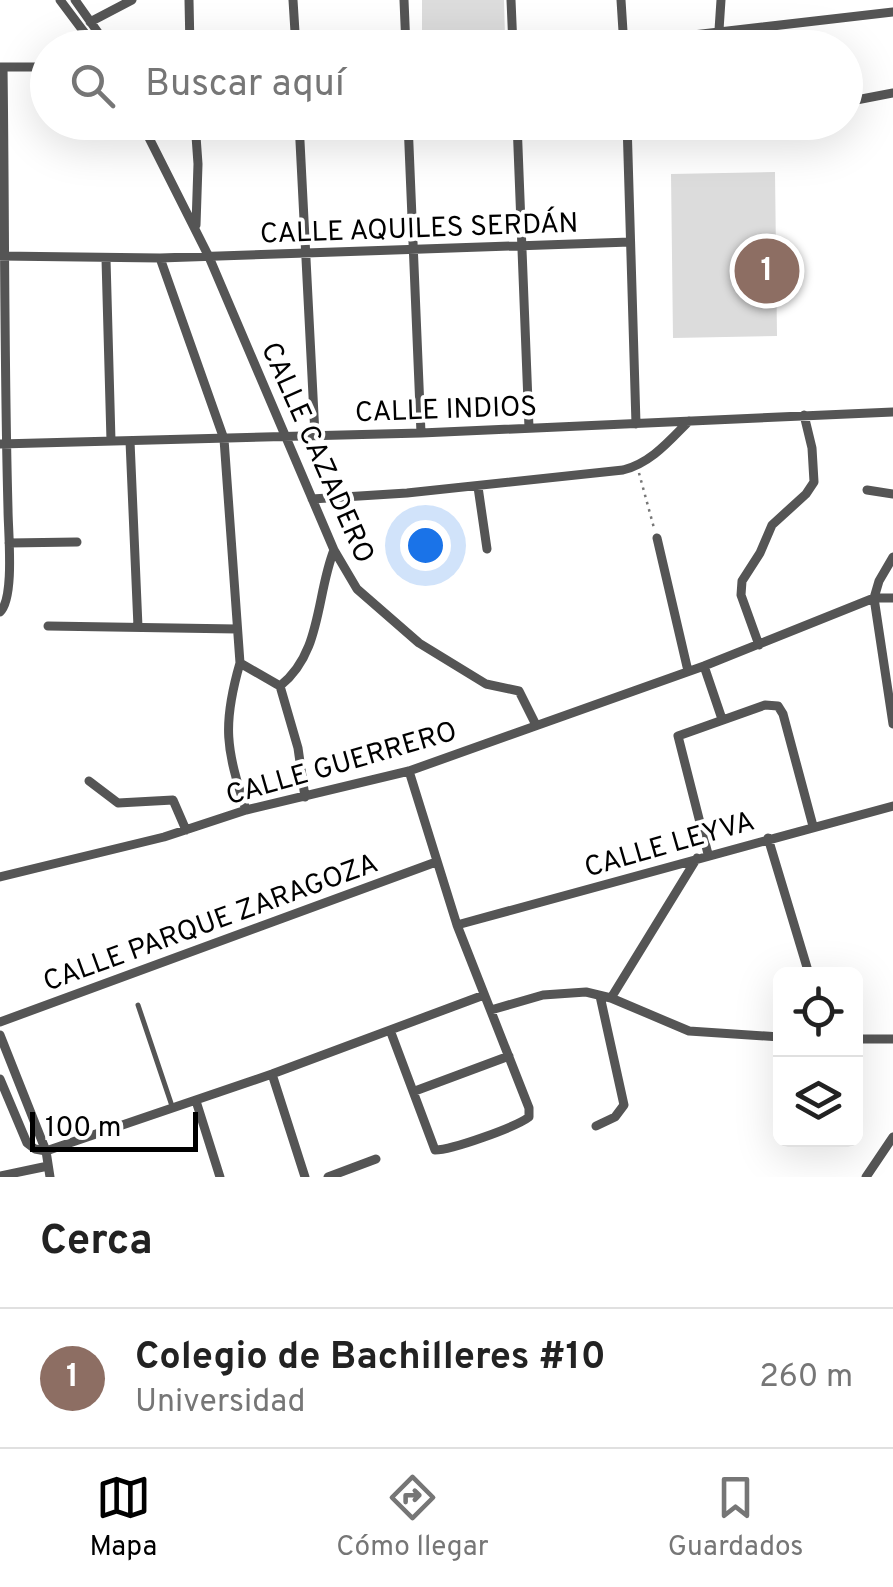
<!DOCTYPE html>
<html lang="es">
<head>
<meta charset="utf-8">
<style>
  body { margin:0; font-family:Overpass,sans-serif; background:#f2f2f2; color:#222 }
  .controls { position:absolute; right:30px; bottom:30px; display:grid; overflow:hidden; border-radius:15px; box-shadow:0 10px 40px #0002 }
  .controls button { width:90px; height:90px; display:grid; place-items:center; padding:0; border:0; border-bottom:2px solid #e0e0e0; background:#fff; color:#222; font:50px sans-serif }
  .scale { position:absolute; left:30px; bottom:25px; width:168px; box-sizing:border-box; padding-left:10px; border:5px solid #000; border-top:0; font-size:28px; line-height:35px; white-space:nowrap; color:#000; -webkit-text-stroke:8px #fff; paint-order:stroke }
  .you { position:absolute; left:425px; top:545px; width:35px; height:35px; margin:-25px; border:8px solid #fff; border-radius:50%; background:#1a73e8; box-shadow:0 0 0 15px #1a73e833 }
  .badge { display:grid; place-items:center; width:65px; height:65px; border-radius:50%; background:#000; color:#fff; font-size:32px; font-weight:700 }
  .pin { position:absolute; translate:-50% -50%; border:5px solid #fff; box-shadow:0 2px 10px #0006 }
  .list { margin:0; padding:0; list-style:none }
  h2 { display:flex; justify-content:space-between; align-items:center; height:130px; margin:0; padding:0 40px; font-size:42px }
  h2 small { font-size:32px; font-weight:400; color:#767676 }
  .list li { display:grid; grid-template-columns:65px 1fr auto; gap:30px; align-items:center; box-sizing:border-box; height:140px; padding:0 40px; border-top:2px solid #e0e0e0 }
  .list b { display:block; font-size:38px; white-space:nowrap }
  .list p { margin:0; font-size:32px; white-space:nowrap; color:#767676 }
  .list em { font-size:32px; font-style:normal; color:#767676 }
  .icon { flex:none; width:55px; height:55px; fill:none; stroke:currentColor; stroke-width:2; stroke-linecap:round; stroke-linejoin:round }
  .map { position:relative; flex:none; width:893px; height:1177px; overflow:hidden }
  .search { position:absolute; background:#fff; box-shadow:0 10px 40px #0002; left:30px; right:30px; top:30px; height:110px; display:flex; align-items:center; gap:25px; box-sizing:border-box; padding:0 35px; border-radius:55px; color:#767676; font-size:38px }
  .sheet { height:270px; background:#fff }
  nav { display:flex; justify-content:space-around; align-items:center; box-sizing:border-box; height:140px; border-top:2px solid #e0e0e0; background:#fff; font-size:28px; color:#767676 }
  nav a { display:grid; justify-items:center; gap:5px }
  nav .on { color:#000 }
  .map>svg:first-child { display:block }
  .green { fill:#dcdcdc }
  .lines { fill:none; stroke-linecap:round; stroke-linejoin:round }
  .path { stroke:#777; stroke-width:2.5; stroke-dasharray:2.5 5; stroke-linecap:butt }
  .lane { stroke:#555; stroke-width:5 }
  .street { stroke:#555; stroke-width:9 }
  .labels { text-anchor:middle; stroke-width:8; stroke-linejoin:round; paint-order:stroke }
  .street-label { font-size:28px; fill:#000; stroke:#fff }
</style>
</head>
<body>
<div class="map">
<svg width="893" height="1177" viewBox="0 0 893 1177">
  <rect width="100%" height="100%" fill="#fff"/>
  <path class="green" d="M 422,0 L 504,0 L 505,37 L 422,38 Z
    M 775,172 L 777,336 L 673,338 L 671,174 Z"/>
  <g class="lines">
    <path class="path" d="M 639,473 L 654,528"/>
    <path class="lane" d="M 138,1005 L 172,1106"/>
    <path class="street" d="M 60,0 L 96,48
      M 75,0 L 109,48
      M 189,0 L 190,48
      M 293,0 L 296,48
      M 404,0 L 406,48
      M 511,0 L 513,47
      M 621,0 L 624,47
      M 90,22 L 132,0
      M 719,30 L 721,0
      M 492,48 L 624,43 L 893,12
      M 0,67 L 48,67
      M 846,102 L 893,93
      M 141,122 L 209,257 L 334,550 L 357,589 L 419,643 L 486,684 L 519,691 L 536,725
      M 195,122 L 198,164 L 196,225
      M 299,122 L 315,435
      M 408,122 L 421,433
      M 517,122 L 529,428
      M 627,122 L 636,424
      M 628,135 L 716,122
      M 0,256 L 160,258 L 630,242
      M 160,258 L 224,439 L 240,663 C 222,725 226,749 246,810
      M 106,259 L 111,441
      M 130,441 L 138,627
      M 0,444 L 421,433 L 893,412
      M 478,487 L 487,549
      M 867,490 L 893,494
      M 312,499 L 407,493 L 623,470 C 651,463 669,441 689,421
      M 657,538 L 688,671
      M 9,543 L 77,542
      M 893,557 L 879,581 L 874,598 L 893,724
      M 0,612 C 15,598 8,531 8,509 C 4,361 5,214 3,67
      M 48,626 L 237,629
      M 759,645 L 741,595 L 742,581 L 760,553 L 772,525 L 806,494 L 814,482 L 812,448 L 804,415
      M 240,663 L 280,686
      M 704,666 L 722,719
      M 89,781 L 118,803 L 173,800 L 186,830
      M 305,797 L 298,748 L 280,686 C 322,653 316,595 334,550
      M 768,838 L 809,974
      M 708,854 L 678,736 L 765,705 L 778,706 L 783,714 L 813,826
      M 0,877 L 164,837 L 246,810 L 409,771 L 704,666 L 874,598 L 893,598
      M 457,925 L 893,806
      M 611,998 L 697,858
      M 491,1010 L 543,995 L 586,992 L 611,998 L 689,1031 L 780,1037
      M 0,1022 L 436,862
      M 390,1030 L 435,1150 C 452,1150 516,1127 529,1117 L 529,1108 L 457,925 L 409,771
      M 0,1035 L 46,1151 L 50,1177
      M 856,1039 L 893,1039
      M 272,1074 L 305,1177
      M 0,1079 L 27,1143 L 35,1149 L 46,1151
      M 415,1091 L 509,1056
      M 196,1101 L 220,1177
      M 596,1126 L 615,1117 L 624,1105 L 600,996
      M 46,1151 L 272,1074 L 484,995
      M 0,1176 L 48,1166
      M 328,1177 L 376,1159
      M 866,1177 L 893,1137"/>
  </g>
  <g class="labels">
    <g class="street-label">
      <text transform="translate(419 227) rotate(-2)" y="10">CALLE AQUILES SERDÁN</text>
      <text transform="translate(446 408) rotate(-2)" y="10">CALLE INDIOS</text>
      <text transform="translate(319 452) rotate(66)" y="10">CALLE CAZADERO</text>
      <text transform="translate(341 762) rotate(-16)" y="10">CALLE GUERRERO</text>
      <text transform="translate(669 843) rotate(-16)" y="10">CALLE LEYVA</text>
      <text transform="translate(210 921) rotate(-20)" y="10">CALLE PARQUE ZARAGOZA</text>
    </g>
  </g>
</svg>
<div class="controls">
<button><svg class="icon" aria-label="locate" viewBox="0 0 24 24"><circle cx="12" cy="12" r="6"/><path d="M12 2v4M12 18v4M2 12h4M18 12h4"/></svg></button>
<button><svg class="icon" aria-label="layers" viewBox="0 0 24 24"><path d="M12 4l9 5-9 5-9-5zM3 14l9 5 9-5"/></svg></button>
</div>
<div class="scale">100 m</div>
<div class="you"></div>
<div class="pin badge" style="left:767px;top:271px;background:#8d6e63">1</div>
<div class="search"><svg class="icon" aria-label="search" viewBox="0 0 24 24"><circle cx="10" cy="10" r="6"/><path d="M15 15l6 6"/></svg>Buscar aquí</div>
</div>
<section class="sheet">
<h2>Cerca<small></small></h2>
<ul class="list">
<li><span class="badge" style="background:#8d6e63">1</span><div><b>Colegio de Bachilleres #10</b><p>Universidad</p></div><em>260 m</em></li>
</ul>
</section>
<nav>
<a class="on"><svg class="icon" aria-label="map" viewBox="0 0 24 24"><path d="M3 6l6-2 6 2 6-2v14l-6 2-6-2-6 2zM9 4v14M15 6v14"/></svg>Mapa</a>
<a><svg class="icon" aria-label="directions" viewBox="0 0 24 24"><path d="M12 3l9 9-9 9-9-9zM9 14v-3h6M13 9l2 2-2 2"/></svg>Cómo llegar</a>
<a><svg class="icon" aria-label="saved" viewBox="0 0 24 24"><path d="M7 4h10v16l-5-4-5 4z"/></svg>Guardados</a>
</nav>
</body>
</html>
